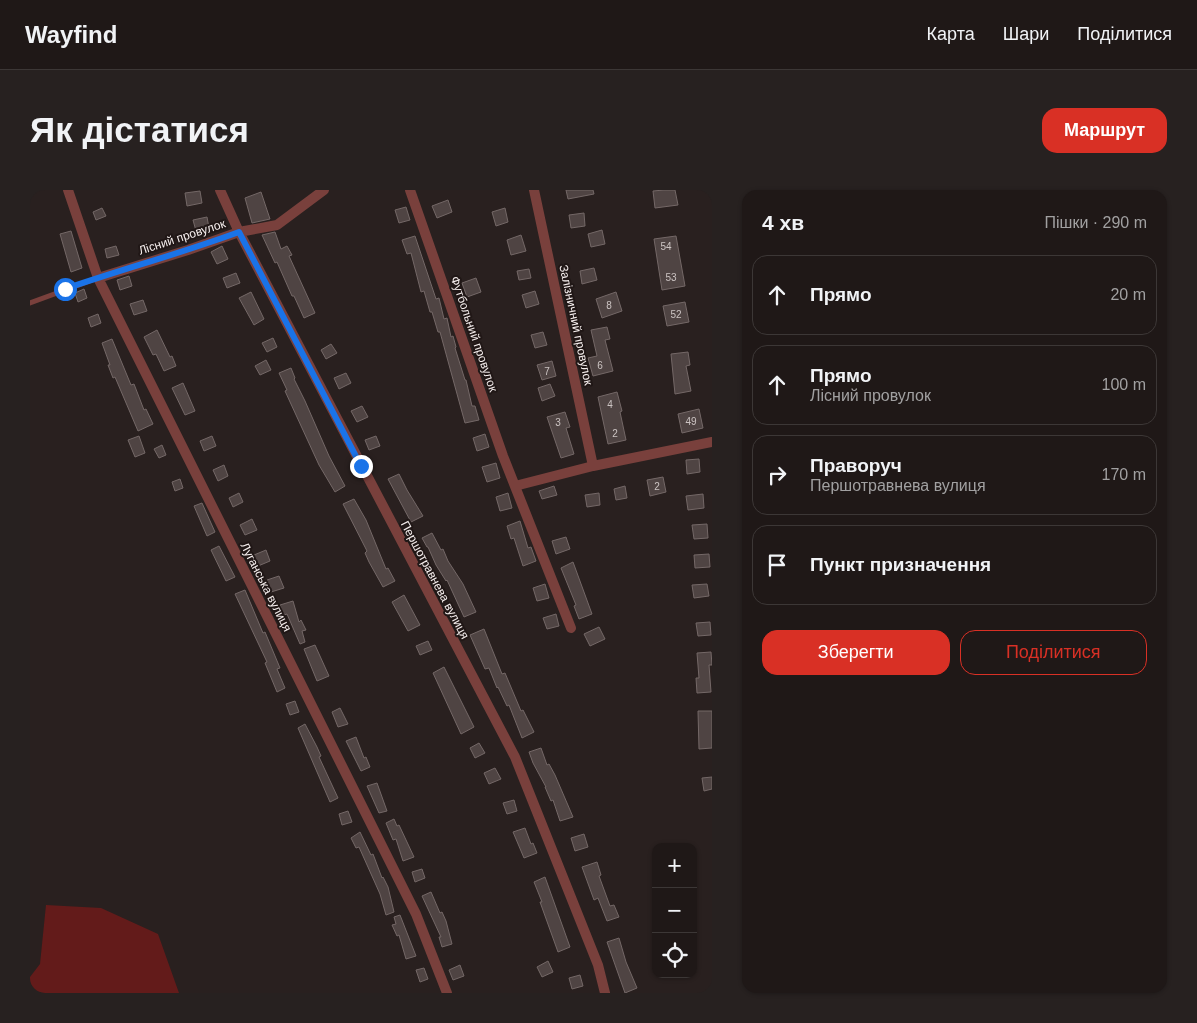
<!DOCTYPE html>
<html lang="uk">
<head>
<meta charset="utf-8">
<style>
  body { margin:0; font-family:Arial,sans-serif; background:#272120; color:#f1f3f6 }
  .controls { position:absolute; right:15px; bottom:15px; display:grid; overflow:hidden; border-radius:10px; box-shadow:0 1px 4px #0004 }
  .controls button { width:45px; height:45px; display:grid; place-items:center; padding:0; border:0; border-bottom:1px solid #3c3736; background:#1f1817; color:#f1f3f6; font:25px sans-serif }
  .stop { position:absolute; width:15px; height:15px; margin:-11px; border:4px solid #1a73e8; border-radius:50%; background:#fff }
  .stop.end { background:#1a73e8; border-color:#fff; box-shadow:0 1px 5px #0008 }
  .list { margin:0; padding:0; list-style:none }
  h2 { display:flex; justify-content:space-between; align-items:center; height:65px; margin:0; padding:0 20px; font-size:21px }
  h2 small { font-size:16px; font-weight:400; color:#a1a0a1 }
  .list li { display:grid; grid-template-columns:32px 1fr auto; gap:15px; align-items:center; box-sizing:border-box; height:80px; margin:0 10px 10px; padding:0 10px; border:1px solid #3c3736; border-radius:15px }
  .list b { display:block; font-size:19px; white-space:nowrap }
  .list p { margin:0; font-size:16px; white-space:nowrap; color:#a1a0a1 }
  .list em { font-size:16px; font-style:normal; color:#a1a0a1 }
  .actions { display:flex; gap:10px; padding:15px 20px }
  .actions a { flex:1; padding:11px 0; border:1px solid #d93025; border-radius:15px; text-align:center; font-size:18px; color:#d93025 }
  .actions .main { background:#d93025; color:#fff }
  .icon { flex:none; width:28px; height:28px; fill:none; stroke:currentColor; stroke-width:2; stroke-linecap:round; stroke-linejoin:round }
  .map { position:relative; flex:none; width:682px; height:803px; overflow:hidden; border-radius:15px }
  header { display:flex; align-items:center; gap:30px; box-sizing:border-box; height:70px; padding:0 25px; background:#1f1817; border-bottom:1px solid #3c3736 }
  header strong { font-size:24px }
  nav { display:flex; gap:28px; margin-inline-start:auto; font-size:18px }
  .intro { display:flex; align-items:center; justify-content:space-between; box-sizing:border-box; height:120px; padding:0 30px }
  h1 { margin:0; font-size:35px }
  .button { padding:12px 22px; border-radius:15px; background:#d93025; color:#fff; font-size:18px; font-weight:700 }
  main { display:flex; gap:30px; padding:0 30px }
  aside { flex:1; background:#1f1817; border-radius:15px; box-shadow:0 1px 4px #0004 }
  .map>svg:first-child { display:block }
  .green { fill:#631b1a }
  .building { fill:#4f4443; stroke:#746867 }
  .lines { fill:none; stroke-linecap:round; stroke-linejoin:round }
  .lane { stroke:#79403c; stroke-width:5 }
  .street { stroke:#79403c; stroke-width:10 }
  .route { stroke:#1a73e8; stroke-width:6 }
  .labels { text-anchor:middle; stroke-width:4; stroke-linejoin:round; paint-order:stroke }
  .number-label { font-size:10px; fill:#ccc4c3 }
  .street-label { font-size:12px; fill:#f6efee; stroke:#201716 }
</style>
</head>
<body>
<header>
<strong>Wayfind</strong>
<nav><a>Карта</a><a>Шари</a><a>Поділитися</a></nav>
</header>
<div class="intro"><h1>Як дістатися</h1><a class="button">Маршрут</a></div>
<main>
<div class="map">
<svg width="682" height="803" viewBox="0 0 682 803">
  <rect width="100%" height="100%" fill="#29201f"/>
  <path class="green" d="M 16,715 L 71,718 L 128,744 L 149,803 L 0,803 L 0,787 L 10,774 Z"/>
  <path class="building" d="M 536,0 L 563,0 L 564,4 L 538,9 Z
    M 634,0 L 645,0 L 648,15 L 625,18 L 623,1 Z
    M 170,1 L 172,13 L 157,16 L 155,3 Z
    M 231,2 L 240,29 L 222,33 L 215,8 Z
    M 418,10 L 422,22 L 407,28 L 402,16 Z
    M 376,17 L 380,30 L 369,33 L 365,20 Z
    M 72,18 L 76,26 L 66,30 L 63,22 Z
    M 475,18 L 478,32 L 466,36 L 462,22 Z
    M 554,23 L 555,36 L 541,38 L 539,25 Z
    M 177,27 L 179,38 L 166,41 L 163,30 Z
    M 572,40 L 575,54 L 561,57 L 558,44 Z
    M 41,41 L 52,78 L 41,82 L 30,44 Z
    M 245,42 L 251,59 L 257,56 L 262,65 L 259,66 L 285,123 L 274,128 L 264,106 L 262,106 L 247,72 L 245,73 L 232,45 Z
    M 491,45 L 496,61 L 481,65 L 477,50 Z
    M 385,46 L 406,109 L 409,108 L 414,129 L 417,128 L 421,147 L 423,146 L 426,157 L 425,158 L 435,190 L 436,190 L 442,216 L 445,216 L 449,230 L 435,233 L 410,142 L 408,142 L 402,122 L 400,122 L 394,101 L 391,102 L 381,63 L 377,64 L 372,50 Z
    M 646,46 L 655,96 L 632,100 L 624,49 Z
    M 86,56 L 89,65 L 77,68 L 75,59 Z
    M 192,56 L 198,69 L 187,74 L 181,62 Z
    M 564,78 L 567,90 L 552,94 L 550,81 Z
    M 499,79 L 501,88 L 489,90 L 487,81 Z
    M 206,83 L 210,93 L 197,98 L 193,88 Z
    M 99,86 L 102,96 L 90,100 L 87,90 Z
    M 446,88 L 451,102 L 437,107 L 432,93 Z
    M 54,99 L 57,108 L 48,112 L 45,103 Z
    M 505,101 L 509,114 L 496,118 L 492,105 Z
    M 221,102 L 234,129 L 224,135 L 209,108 Z
    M 586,102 L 592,121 L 572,128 L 566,109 Z
    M 113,110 L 117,121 L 104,125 L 100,114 Z
    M 655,112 L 659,132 L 637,136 L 633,116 Z
    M 68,124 L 71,133 L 61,137 L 58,128 Z
    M 577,137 L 580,149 L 575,150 L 583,181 L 563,186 L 558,168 L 567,166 L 561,140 Z
    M 127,140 L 140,167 L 142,166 L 146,176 L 134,181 L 126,164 L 123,165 L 114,147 Z
    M 513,142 L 517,155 L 505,158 L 501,145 Z
    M 243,148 L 247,157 L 237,162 L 232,153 Z
    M 82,149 L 101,195 L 104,194 L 114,220 L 116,219 L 123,234 L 108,241 L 85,187 L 83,188 L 78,175 L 80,175 L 72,153 Z
    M 301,154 L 307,163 L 296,169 L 291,160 Z
    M 658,162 L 660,175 L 656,176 L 661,201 L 645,204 L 641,164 Z
    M 236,170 L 241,180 L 230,185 L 225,176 Z
    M 522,171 L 526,186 L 512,190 L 507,175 Z
    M 261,178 L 265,188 L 264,189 L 275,211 L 299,266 L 315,296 L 305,302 L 289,275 L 255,201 L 257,200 L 249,183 Z
    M 316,183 L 321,193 L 309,199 L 304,188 Z
    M 153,193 L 165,221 L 155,225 L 142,198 Z
    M 520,194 L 525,206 L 512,211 L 508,198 Z
    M 587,202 L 592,221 L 590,222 L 596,250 L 578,254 L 568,207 Z
    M 332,216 L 338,227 L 327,232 L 321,221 Z
    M 669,219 L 673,238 L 652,243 L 648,224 Z
    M 535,222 L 540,237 L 536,238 L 544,264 L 531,268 L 517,227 Z
    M 455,244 L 459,257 L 447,261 L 443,248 Z
    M 109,246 L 115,263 L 105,267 L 98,250 Z
    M 182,246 L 186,256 L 174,261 L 170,251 Z
    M 346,246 L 350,256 L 339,260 L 335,250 Z
    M 132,255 L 136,265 L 129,268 L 124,259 Z
    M 669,269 L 670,282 L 657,284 L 656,270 Z
    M 466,273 L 470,288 L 457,292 L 452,277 Z
    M 194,275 L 198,286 L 188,291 L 183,280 Z
    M 369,284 L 377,300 L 393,326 L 381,332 L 358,289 Z
    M 633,287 L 636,302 L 620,306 L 617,290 Z
    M 150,289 L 153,298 L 145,301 L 142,292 Z
    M 524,296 L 527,305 L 512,309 L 509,301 Z
    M 595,296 L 597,308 L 586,310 L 584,299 Z
    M 209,303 L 213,312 L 203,317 L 199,308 Z
    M 478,303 L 482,318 L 470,321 L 466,307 Z
    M 569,303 L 570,315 L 557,317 L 555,305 Z
    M 673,304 L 674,318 L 658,320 L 656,306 Z
    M 324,309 L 336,330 L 356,379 L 358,378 L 365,391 L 353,397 L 339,372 L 335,363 L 337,361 L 313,314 Z
    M 172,313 L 185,342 L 177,346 L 164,316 Z
    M 222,329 L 227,340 L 215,345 L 210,335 Z
    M 490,331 L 498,358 L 501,357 L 506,371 L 493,376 L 484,348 L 481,349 L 477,336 Z
    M 677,334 L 678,348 L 664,349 L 662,335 Z
    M 402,343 L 411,360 L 413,359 L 418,371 L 433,394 L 446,422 L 434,427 L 417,390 L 416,391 L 406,375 L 398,357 L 397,357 L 392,348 Z
    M 536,347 L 540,359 L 526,364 L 522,351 Z
    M 189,356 L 205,387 L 196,391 L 181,360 Z
    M 236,360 L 240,371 L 228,376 L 224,365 Z
    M 679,364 L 680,377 L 665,378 L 664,365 Z
    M 543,372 L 562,424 L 549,429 L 544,416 L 546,415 L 531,378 Z
    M 249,386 L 254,398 L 241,402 L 237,390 Z
    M 515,394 L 519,408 L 507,411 L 503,398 Z
    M 677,394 L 679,406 L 664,408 L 662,395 Z
    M 215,400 L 233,443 L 235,442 L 250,478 L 247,479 L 255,498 L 247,502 L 235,473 L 237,472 L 205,404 Z
    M 374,405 L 390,435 L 378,441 L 362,412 Z
    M 263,411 L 269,432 L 271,430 L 276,440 L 272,441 L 275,452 L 270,454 L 257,424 L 254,425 L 250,415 Z
    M 526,424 L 529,436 L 517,439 L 513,428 Z
    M 680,432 L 681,445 L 668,446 L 666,433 Z
    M 569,437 L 575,449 L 560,456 L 554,444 Z
    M 454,439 L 472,484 L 475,483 L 491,521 L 493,520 L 504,542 L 492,548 L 479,515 L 477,516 L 468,497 L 467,498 L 459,478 L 455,479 L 440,445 Z
    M 398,451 L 402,460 L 390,465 L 386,456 Z
    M 285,455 L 299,486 L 287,491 L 274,459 Z
    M 681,462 L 682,475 L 679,475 L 681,502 L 667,503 L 666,488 L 669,488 L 667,463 Z
    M 414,477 L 444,537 L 431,544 L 403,483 Z
    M 265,511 L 269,522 L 260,525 L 256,514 Z
    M 310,518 L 318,534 L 308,537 L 302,522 Z
    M 668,521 L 682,521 L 682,558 L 669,559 Z
    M 275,534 L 287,557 L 291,566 L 289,567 L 308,608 L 300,612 L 268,538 Z
    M 326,547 L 334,568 L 336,567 L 340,577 L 331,581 L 316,551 Z
    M 449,553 L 455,563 L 445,568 L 440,558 Z
    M 511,558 L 517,575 L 519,574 L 525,585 L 543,627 L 530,631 L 523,610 L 521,611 L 515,597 L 516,597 L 503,573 L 499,562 Z
    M 465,578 L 471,589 L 459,594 L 454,583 Z
    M 682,587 L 682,599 L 674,601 L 672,588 Z
    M 347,593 L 357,621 L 349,623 L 337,596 Z
    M 484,610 L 487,621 L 477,624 L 473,613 Z
    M 318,621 L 322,632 L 312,635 L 309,624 Z
    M 364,629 L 367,636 L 369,635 L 384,667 L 373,671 L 366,649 L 363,650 L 356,633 Z
    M 495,638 L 501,654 L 503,653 L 507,663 L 494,668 L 483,642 Z
    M 330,642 L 341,665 L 343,664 L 352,688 L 353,687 L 358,697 L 364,722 L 356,725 L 350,704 L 329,657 L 326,658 L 321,648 Z
    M 554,644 L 558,657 L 545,661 L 541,648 Z
    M 567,672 L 571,685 L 569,686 L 580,716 L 584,715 L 589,727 L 577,731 L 568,708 L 564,710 L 552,677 Z
    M 392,679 L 395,688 L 385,692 L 382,682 Z
    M 515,687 L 540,757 L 528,762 L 510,712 L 512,712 L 504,692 Z
    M 401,702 L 410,723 L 412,722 L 416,731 L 422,754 L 412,757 L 409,747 L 411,747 L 392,706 Z
    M 370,725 L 386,766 L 376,769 L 369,745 L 367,746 L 362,735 L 366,734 L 364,727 Z
    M 589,748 L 596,772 L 607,798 L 595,803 L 577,752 Z
    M 518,771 L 523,782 L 512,787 L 507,777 Z
    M 430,775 L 434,786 L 423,790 L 419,780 Z
    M 394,778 L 398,789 L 390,792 L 386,780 Z
    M 550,785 L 553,796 L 542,799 L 539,788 Z"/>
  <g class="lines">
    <path class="lane" d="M 0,113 L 68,88"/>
    <path class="street" d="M 38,0 L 68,88 L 386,724 L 417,803
      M 190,0 L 209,42 L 485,567 L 568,775 L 575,803
      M 380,0 L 473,266 L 541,438
      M 504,0 L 563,276
      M 68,88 L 158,60 L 209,42 L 247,35 L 294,0
      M 485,296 L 563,276 L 682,252"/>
  </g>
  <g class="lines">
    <path class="route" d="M 35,99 C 93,79 152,63 209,42 L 331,276"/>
  </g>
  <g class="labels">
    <g class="number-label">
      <text x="636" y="60">54</text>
      <text x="641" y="91">53</text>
      <text x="579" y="119">8</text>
      <text x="646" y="128">52</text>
      <text x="570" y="179">6</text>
      <text x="517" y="185">7</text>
      <text x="580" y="218">4</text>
      <text x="661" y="235">49</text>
      <text x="528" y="236">3</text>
      <text x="585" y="247">2</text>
      <text x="627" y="300">2</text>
    </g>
    <g class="street-label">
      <text transform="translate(152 47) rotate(-18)" y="4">Лісний провулок</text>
      <text transform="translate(546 135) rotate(78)" y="4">Залізничний провулок</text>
      <text transform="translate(444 144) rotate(71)" y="4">Футбольний провулок</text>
      <text transform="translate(405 390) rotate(62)" y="4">Першотравнева вулиця</text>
      <text transform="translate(236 397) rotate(63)" y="4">Луганська вулиця</text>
    </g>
  </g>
</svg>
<div class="controls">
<button>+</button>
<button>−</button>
<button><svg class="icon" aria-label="locate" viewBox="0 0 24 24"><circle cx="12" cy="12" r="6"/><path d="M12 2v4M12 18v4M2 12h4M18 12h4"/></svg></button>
</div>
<div class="stop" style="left:35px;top:99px"></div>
<div class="stop end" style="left:331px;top:276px"></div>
</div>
<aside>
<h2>4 хв<small>Пішки · 290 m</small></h2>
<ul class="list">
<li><svg class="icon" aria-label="ahead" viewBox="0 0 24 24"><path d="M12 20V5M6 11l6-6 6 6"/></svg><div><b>Прямо</b></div><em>20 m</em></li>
<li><svg class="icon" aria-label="ahead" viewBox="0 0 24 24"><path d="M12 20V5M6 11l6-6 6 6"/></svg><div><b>Прямо</b><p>Лісний провулок</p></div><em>100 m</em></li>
<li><svg class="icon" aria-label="right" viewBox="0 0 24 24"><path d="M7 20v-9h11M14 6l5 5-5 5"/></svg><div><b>Праворуч</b><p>Першотравнева вулиця</p></div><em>170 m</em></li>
<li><svg class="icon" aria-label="arrive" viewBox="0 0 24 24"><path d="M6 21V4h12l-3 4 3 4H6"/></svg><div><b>Пункт призначення</b></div></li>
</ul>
<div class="actions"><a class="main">Зберегти</a><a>Поділитися</a></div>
</aside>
</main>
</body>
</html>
